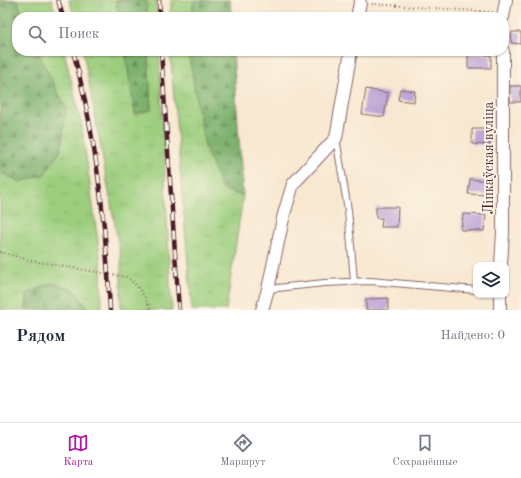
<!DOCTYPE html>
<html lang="ru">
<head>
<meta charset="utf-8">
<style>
  body { margin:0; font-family:"Old Standard TT",serif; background:#f2f2f3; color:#1f2937 }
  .controls { position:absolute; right:12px; bottom:12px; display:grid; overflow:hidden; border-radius:8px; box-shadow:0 1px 3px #0004 }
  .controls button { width:36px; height:36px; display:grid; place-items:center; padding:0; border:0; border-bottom:1px solid #e0e1e3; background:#fff; color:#1f2937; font:20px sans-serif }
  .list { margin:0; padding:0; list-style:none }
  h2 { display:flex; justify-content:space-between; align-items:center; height:52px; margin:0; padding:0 16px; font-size:17px }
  h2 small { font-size:13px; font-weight:400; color:#747a83 }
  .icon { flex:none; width:22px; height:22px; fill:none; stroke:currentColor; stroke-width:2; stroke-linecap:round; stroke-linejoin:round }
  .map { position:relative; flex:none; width:521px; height:310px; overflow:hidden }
  .search { position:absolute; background:#fff; box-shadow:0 1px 3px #0004; left:12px; right:12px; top:12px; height:44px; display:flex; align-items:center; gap:10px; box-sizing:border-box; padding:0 14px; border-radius:16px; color:#747a83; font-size:15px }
  .sheet { height:112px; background:#fff }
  nav { display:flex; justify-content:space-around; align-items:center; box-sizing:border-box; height:56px; border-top:1px solid #e0e1e3; background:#fff; font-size:11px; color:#747a83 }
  nav a { display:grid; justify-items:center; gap:2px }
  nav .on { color:#b5179e }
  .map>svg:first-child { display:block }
  .grass { fill:url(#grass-tufts); stroke:#737654 }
  .forest { fill:url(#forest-firs); stroke:#64684c }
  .building { fill:#bea6d7 }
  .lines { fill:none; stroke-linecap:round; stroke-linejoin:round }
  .lane-casing { stroke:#876565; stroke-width:8 }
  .street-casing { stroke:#876565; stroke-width:14 }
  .path { stroke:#876565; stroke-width:2; stroke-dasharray:1 3; stroke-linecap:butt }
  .lane { stroke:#fff; stroke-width:6 }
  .street { stroke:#fff; stroke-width:12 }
  .rail-casing { stroke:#4a1f2b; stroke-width:4.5 }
  .rail { stroke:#fcf5e5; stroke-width:3; stroke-dasharray:9; stroke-linecap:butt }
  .labels { text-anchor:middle; stroke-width:4; stroke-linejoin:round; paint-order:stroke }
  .street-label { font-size:14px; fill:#4a1f2b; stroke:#fcf5e5 }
</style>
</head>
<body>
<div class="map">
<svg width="521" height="310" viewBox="0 0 521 310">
  <defs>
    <pattern id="grass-tufts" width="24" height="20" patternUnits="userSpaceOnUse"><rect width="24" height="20" fill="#9cce7e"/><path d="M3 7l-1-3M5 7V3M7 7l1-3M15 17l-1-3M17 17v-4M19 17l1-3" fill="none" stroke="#88b06d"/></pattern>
    <pattern id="forest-firs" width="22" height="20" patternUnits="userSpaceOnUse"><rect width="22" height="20" fill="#7db16d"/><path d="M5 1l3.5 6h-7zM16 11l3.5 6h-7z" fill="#688f5a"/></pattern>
  </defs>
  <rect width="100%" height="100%" fill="#fcf5e5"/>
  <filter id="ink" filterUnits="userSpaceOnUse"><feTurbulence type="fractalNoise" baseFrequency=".025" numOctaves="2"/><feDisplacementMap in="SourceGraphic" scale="8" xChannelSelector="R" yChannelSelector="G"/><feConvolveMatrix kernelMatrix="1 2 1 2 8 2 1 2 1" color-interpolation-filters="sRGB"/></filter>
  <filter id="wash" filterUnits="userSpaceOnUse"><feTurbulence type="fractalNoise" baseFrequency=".012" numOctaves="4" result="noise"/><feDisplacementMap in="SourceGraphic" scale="16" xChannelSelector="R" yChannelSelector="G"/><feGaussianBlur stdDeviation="0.9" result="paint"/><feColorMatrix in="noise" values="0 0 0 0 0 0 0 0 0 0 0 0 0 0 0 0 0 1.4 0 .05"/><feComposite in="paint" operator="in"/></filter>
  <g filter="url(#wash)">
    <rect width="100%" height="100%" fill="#f8e8d2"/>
    <path class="grass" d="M 0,0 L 52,0 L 56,17 L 17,17 L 17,51 L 64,51 L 81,121 L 101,263 L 102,310 L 88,310 L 74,289 L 27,294 L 26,310 L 1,310 L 0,309 Z
      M 69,0 L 156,0 L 157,17 L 75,17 Z
      M 171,0 L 194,0 L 192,17 L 170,17 Z
      M 83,51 L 159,51 L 170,283 L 172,310 L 121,310 L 121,258 Z
      M 170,51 L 188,51 L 222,189 L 243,196 L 226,310 L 192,310 Z"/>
    <path class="forest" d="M 0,0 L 18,0 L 22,17 L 17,17 L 17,51 L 37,51 L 66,108 L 61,150 L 44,175 L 20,182 L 1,173 L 0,171 Z
      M 116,0 L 146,0 L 147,17 L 119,17 Z
      M 194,0 L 230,0 L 231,17 L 192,17 Z
      M 125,51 L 148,51 L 151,110 L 135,114 Z
      M 188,51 L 233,51 L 243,196 L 222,189 L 205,147 Z
      M 51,283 L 74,289 L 88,310 L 26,310 L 27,294 Z"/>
    <g id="blocks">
      <path class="building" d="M 512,32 L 521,32 L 521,44 L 511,43 Z
        M 468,54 L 491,55 L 491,68 L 468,68 Z
        M 510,86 L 521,86 L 521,102 L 510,102 Z
        M 366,89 L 388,93 L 384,117 L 362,114 Z
        M 400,89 L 415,91 L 414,102 L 398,100 Z
        M 472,129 L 490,129 L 490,145 L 472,144 Z
        M 470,179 L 488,181 L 487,195 L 468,194 Z
        M 376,207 L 398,207 L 397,227 L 381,227 L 382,218 L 376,218 Z
        M 463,214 L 486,215 L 484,231 L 461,230 Z
        M 388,298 L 388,310 L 366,310 L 366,299 Z"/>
    </g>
  </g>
  <g filter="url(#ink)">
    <use href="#blocks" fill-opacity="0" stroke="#876565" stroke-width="1"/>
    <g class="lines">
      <g class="lane-casing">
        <path id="lane" d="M 336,138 L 348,210 L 354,281
          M 268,289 L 324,283 L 370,281 L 476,290"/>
      </g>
      <g class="street-casing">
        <path id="street" d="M 357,17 L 360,3
          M 503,17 L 506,0
          M 501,265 L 503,232 L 503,51
          M 262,310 L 268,289 L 284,214 L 293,184 L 336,138 L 351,51
          M 500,310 L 500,295"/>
      </g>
      <path class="path" d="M 372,4 L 493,12
        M 0,252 L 33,261 L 126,277 C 139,285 145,297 151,310"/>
      <use href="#lane" class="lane"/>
      <use href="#street" class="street"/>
      <g class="rail-casing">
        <path id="rail" d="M 58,0 L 63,17
          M 159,0 L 160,17
          M 73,51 C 96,135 106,223 110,310
          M 161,51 L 179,310"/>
      </g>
      <use href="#rail" class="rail"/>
    </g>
  </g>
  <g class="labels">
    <g class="street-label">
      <text transform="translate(488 158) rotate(-90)" y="5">Ліпкаўская вуліца</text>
    </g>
  </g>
</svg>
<div class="controls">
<button><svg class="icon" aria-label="layers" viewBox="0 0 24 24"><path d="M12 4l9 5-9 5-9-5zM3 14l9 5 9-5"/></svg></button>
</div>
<div class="search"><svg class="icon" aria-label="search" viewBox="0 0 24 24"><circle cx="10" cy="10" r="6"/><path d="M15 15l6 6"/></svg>Поиск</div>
</div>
<section class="sheet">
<h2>Рядом<small>Найдено: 0</small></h2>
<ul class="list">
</ul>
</section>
<nav>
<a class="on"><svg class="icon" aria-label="map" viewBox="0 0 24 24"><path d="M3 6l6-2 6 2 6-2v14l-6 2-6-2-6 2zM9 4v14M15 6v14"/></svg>Карта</a>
<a><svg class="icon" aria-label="directions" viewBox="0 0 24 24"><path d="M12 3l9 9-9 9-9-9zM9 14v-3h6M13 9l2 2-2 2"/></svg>Маршрут</a>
<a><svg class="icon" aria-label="saved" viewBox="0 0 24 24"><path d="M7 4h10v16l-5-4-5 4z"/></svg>Сохранённые</a>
</nav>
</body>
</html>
